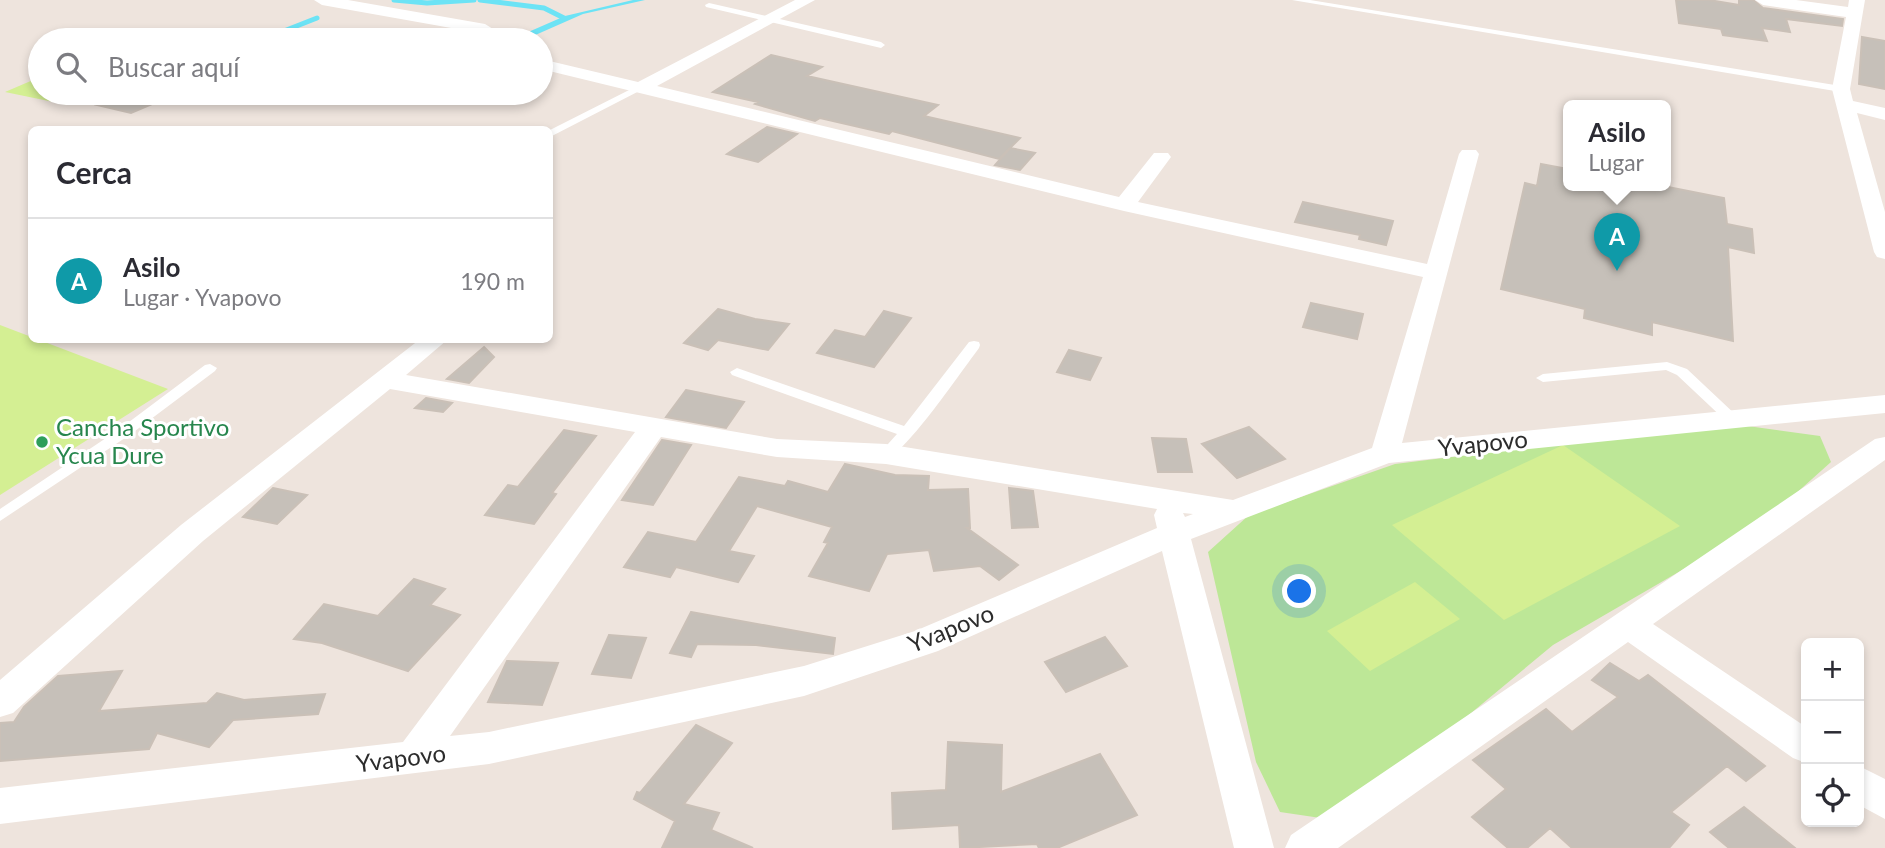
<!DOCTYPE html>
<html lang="es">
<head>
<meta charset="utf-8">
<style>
  body { margin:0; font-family:Lato,sans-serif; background:#f2f2f3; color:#2b2b33 }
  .controls { position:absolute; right:21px; bottom:21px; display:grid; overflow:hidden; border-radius:10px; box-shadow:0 4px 10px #0003 }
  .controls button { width:63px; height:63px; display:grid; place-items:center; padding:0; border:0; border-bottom:2px solid #e1e1e2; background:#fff; color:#2b2b33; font:35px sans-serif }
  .you { position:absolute; left:1300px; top:592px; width:24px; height:24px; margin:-18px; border:5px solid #fff; border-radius:50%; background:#1a73e8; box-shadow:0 0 0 10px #1a73e833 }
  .badge { display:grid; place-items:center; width:46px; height:46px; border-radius:50%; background:#3979ff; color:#fff; font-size:23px; font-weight:700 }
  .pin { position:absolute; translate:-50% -58px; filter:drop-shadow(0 2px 4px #0008) }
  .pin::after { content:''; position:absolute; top:37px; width:24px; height:21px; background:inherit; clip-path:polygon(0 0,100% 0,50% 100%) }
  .popup { position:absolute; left:1563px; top:100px; width:108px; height:91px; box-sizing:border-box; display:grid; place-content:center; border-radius:10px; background:#fff; filter:drop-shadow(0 2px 5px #0005); font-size:23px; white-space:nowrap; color:#7c7c81 }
  .popup b { font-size:26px; color:#2b2b33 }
  .popup::after { content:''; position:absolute; left:50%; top:100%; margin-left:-14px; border:14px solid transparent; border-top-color:#fff }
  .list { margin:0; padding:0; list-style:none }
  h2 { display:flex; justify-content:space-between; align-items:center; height:91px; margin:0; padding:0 28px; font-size:30px }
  h2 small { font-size:23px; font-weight:400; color:#7c7c81 }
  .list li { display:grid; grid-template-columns:46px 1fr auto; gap:21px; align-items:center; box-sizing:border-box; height:126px; padding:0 28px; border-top:2px solid #e1e1e2 }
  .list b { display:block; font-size:26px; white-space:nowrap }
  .list p { margin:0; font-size:23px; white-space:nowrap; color:#7c7c81 }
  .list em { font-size:23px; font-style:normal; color:#7c7c81 }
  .icon { flex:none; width:38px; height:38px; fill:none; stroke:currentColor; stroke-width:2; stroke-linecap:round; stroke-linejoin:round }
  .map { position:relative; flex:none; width:1885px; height:848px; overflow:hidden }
  .search { position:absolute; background:#fff; box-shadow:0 4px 10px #0003; left:28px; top:28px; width:525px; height:77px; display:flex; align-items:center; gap:18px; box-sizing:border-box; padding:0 24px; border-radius:38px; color:#7c7c81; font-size:26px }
  .panel { position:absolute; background:#fff; box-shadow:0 4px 10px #0003; left:28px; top:126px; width:525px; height:217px; border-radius:10px }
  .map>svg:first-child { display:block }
  .green { fill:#bde797 }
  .pitch { fill:#d4ef93 }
  .water { fill:#6ce3f5 }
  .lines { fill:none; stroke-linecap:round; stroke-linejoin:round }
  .stream { stroke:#6ce3f5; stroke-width:5 }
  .building { fill:#c6c0b9; stroke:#cac0b7; stroke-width:2 }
  .lane { fill:#fff; fill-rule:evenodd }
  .street { fill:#fff; fill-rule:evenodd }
  .leisure-dot { fill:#2e9e5b; stroke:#fff; stroke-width:2.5 }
  .labels { text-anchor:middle; stroke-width:6; stroke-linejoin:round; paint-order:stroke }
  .leisure-label { font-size:24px; fill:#27864d; stroke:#fff; text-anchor:start }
  .street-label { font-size:24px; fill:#2c2c2c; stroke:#fff }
</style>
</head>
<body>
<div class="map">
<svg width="1885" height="848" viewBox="0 0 1885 848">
  <rect width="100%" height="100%" fill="#eee4dd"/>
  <path class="green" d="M 1726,423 L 1820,436 L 1831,462 L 1763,523 L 1553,645 L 1341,821 L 1280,812 L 1256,762 L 1208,552 L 1249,515 L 1395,464 Z"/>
  <path class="pitch" d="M 40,77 L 40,93 L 97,93 L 68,105 L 5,92 Z
    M 0,325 L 168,389 L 0,495 Z
    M 1563,445 L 1680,526 L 1504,620 L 1392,525 Z
    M 1415,582 L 1460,619 L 1370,671 L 1327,631 Z"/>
  <path class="water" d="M 633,0 L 645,0 L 583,14 L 524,40 L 510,40 L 565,16 Z"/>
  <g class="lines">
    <path class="stream" d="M 394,0 L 427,3 L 474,0
      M 480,0 L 544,8 L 564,18
      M 261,40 L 317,18"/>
  </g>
  <path class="building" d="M 1676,0 L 1709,0 L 1739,5 L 1739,0 L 1753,0 L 1763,8 L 1843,19 L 1842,26 L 1786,19 L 1790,32 L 1762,28 L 1767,41 L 1723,35 L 1721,29 L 1679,23 Z
    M 1862,37 L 1885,41 L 1885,89 L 1859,84 Z
    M 771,55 L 822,67 L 807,76 L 938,105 L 924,116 L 1020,138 L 999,159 L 892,131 L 889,134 L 820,118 L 815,121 L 755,104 L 758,102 L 713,92 Z
    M 125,93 L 178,93 L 131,113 L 97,105 Z
    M 767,127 L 797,134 L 758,162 L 727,154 Z
    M 1010,148 L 1035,153 L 1020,170 L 995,165 Z
    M 1541,164 L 1568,169 L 1568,185 L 1658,185 L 1724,198 L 1727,224 L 1752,229 L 1754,253 L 1728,247 L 1733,341 L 1652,322 L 1652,335 L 1584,318 L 1585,309 L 1501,289 L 1525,183 L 1537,186 Z
    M 1303,202 L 1393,221 L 1386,245 L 1359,239 L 1360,235 L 1295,222 Z
    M 1311,303 L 1363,314 L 1357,339 L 1303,327 Z
    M 718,309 L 755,319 L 789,324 L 768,350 L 718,340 L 708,350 L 684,343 Z
    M 884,311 L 911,318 L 874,367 L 817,353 L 835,330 L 865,337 Z
    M 484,347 L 494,357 L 469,383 L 447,379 Z
    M 1069,350 L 1101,358 L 1090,380 L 1057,372 Z
    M 686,390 L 744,402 L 726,428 L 666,417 Z
    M 426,398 L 452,403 L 443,412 L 415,408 Z
    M 1249,427 L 1285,459 L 1237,478 L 1202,444 Z
    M 564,430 L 596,436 L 552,493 L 556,494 L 534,524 L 485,515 L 508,485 L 518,487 Z
    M 1152,438 L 1186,439 L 1192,472 L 1158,472 Z
    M 662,440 L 691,445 L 653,505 L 622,500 Z
    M 845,464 L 895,475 L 929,476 L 928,490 L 968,489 L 970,528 L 967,528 L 1018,565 L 999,580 L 980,566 L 934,571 L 929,550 L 887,554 L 869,591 L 809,576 L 828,543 L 824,542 L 832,527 L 757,506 L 729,551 L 754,556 L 738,582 L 676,567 L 670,577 L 624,567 L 648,532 L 696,542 L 739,477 L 785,486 L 788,481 L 828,492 Z
    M 273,488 L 307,495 L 277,524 L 243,517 Z
    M 1009,488 L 1033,491 L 1038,527 L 1012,528 Z
    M 414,579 L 445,589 L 430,605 L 460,615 L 408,671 L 322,643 L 294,639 L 324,604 L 378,616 Z
    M 691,612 L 835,638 L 833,654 L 756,645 L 697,644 L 691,657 L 670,653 Z
    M 609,635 L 646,638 L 631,678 L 592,674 Z
    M 1105,637 L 1127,666 L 1066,692 L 1045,662 Z
    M 507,661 L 558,663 L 542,705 L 488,702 Z
    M 1610,663 L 1639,681 L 1648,675 L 1765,766 L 1746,781 L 1727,766 L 1671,812 L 1689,825 L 1669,848 L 1572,848 L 1550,828 L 1527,848 L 1508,848 L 1472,817 L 1506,789 L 1473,760 L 1546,709 L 1572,732 L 1618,697 L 1592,680 Z
    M 122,671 L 99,711 L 207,703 L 217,693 L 244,700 L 325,694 L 318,714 L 233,720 L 209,747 L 157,733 L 149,749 L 0,761 L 0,723 L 14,722 L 24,707 L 58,676 Z
    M 696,725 L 732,743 L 684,804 L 719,813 L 711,830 L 753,848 L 662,848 L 675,821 L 634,799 L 637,792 L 640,793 Z
    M 948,742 L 1002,745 L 1001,792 L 1100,754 L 1137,815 L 1057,848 L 1039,848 L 1037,844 L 960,848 L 959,825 L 893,829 L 892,793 L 946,790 Z
    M 1744,807 L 1795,848 L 1729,848 L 1710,832 Z"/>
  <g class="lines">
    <path class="lane" d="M 1292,0 L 1310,0 L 1841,86 L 1846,89 L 1841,92 Z
      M 709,3 L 881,42 L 885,45 L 881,48 L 706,7 L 705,5 Z
      M 639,85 L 647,87 L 550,137 L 550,130 Z
      M 974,341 L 979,342 L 980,345 L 979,348 C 963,369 906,453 886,459 L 879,454 L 897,434 L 732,375 L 730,372 L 737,368 L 904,426 L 969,342 Z
      M 1667,362 L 1687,369 L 1737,416 L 1739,419 L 1737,422 L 1727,422 L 1677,375 L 1666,370 L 1543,382 L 1536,378 L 1543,374 Z
      M 210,364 L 217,368 L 215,371 L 131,434 L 0,521 L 0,509 L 121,428 L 205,365 Z"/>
    <path class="street" d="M 314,0 L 348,0 L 485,24 L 493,29 L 485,34 L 322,5 Z
      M 795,0 L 815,0 L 657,86 L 1119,197 L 1154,153 L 1168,153 L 1171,157 L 1138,202 L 1427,264 L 1459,154 L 1462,150 L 1476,150 L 1479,154 L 1402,443 L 1885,395 L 1885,413 L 1389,463 L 1191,539 L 1274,848 L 1234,848 L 1162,551 L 938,651 L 804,696 L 489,764 L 0,824 L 0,788 L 403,742 L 635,432 L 390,389 L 203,541 L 13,713 L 0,717 L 0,680 L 181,525 L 419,340 L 447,340 L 406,375 L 777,439 L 886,444 L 1233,500 L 1372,448 L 1423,277 L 1124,211 L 541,69 L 541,59 L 638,82 ZM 661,437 L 777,457 L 886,464 L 1157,509 L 1154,515 L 1157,528 L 915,631 L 804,666 L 489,732 L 450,736 ZM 1183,513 L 1193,514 L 1185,517 Z
      M 1755,0 L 1796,0 L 1848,7 L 1849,0 L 1865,0 L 1850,89 L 1853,101 L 1885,108 L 1885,120 L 1857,113 L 1885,212 L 1885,259 L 1877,257 L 1874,252 L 1832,89 L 1846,17 L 1763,5 Z
      M 1885,437 L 1885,460 L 1653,624 L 1806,727 L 1806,763 L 1793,758 L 1628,642 L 1338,848 L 1285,848 L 1291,835 L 1875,439 Z
      M 1859,766 L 1885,779 L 1885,819 L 1859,805 Z"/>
  </g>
  <circle class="leisure-dot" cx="42" cy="442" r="7"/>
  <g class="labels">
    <g class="leisure-label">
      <text x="56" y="436">Cancha Sportivo<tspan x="56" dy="28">Ycua Dure</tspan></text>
    </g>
    <g class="street-label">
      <text transform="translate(1483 444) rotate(-6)" y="8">Yvapovo</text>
      <text transform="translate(951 629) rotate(-22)" y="8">Yvapovo</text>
      <text transform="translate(401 759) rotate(-7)" y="8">Yvapovo</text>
    </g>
  </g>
</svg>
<div class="controls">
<button>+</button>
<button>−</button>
<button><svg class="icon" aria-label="locate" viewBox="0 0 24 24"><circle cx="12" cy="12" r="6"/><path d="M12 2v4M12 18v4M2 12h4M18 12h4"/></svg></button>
</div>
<div class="you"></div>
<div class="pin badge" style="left:1617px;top:271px;background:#0f9aa8">A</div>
<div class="popup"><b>Asilo</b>Lugar</div>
<div class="search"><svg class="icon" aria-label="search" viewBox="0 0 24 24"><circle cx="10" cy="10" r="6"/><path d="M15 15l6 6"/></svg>Buscar aquí</div>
<section class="panel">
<h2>Cerca<small></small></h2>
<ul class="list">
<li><span class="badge" style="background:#0f9aa8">A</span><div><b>Asilo</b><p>Lugar · Yvapovo</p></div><em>190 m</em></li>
</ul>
</section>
</div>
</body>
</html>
